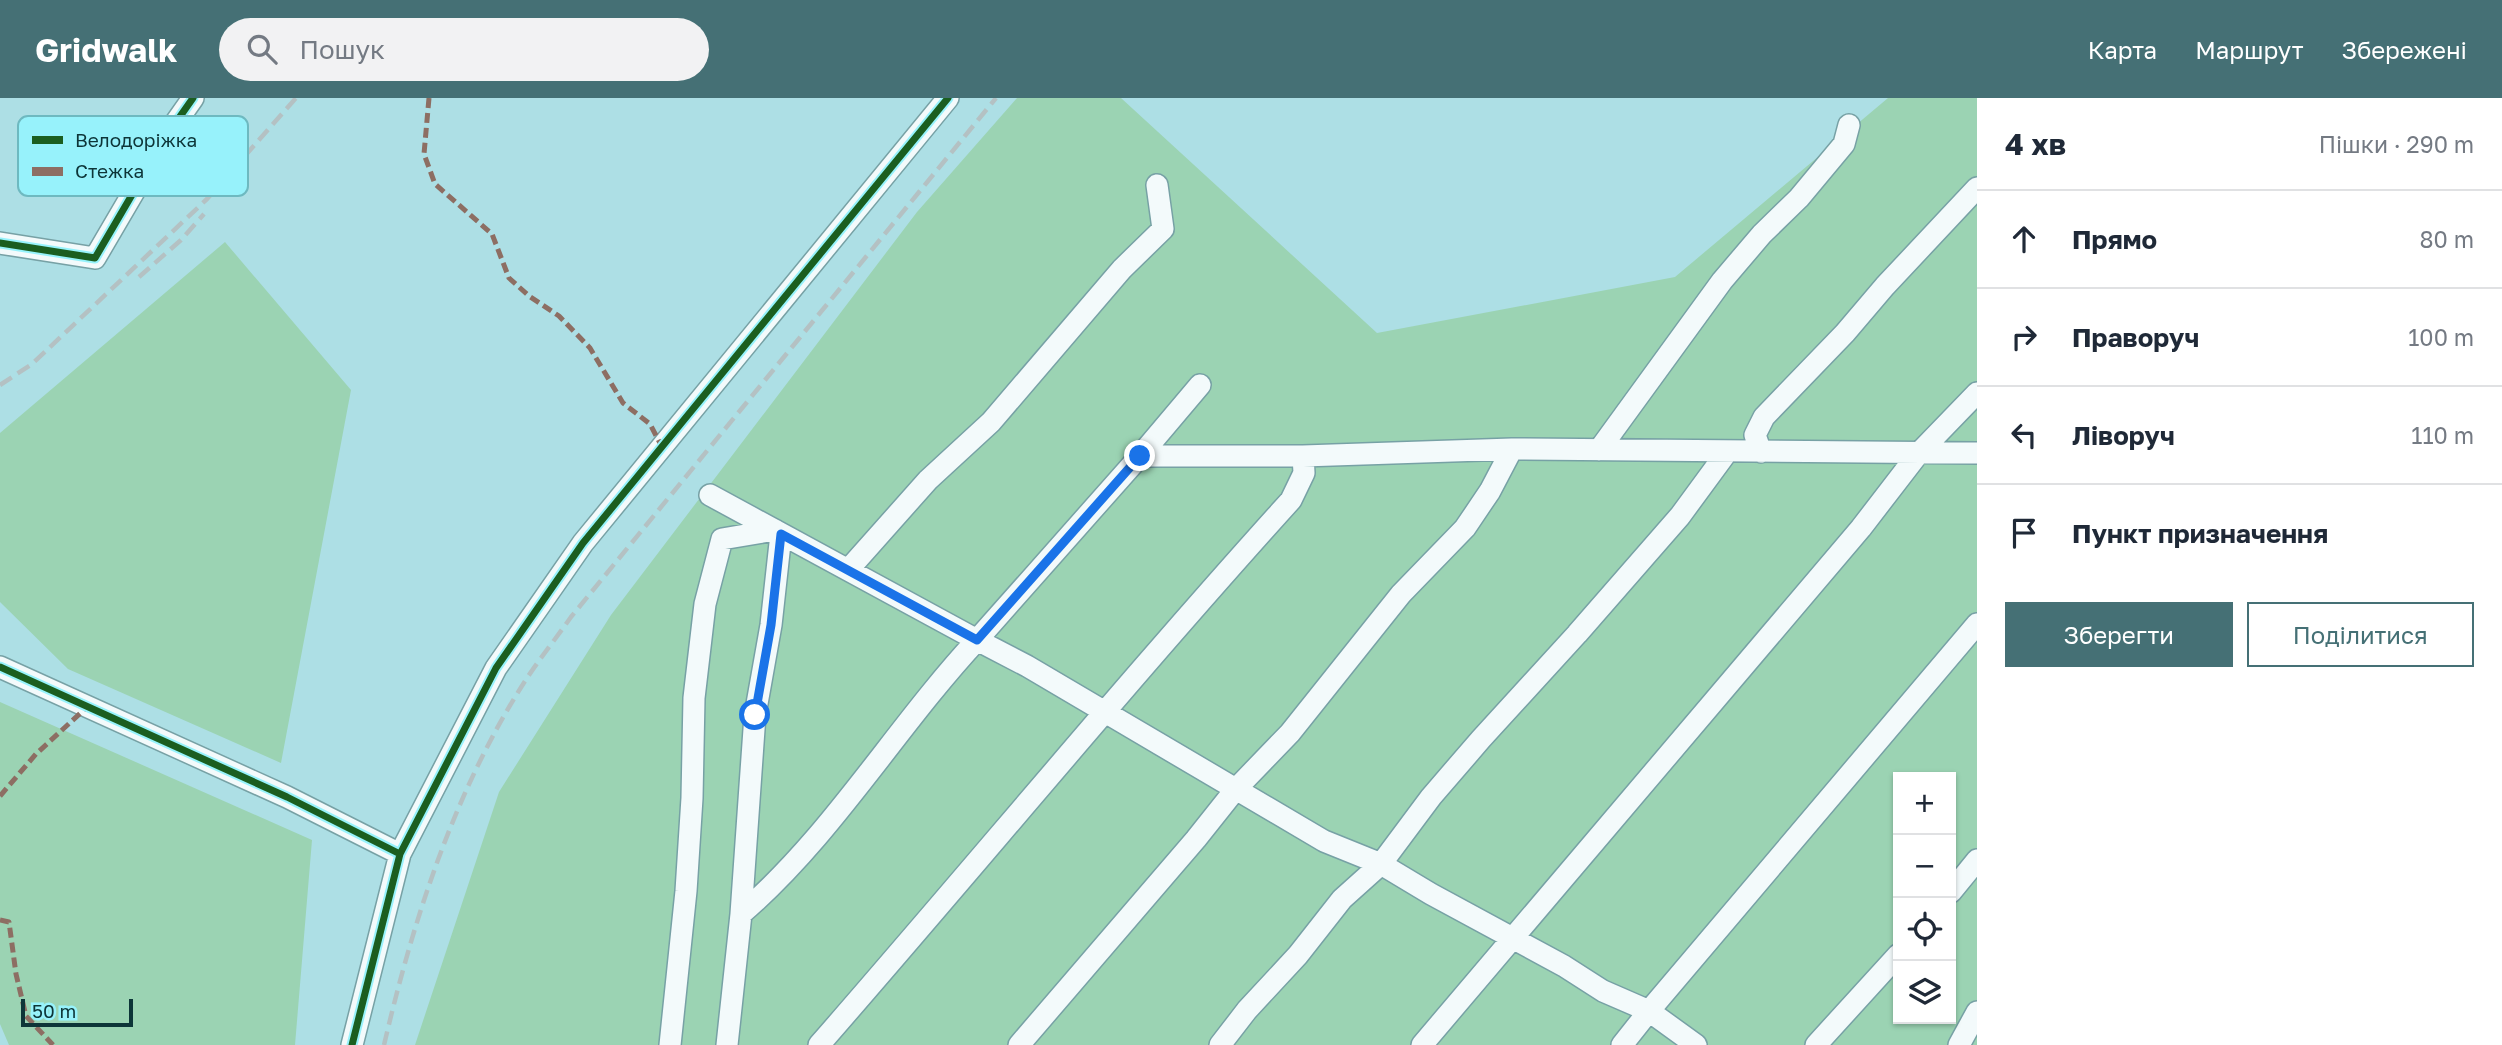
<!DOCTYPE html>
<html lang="uk">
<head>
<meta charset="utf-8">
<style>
  body { margin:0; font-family:"Golos Text",sans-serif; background:#f2f2f3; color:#1f2937 }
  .controls { position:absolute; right:21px; bottom:21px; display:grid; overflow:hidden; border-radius:0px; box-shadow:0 2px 5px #0004 }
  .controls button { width:63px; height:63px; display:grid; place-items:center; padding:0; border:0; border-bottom:2px solid #e0e1e3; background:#fff; color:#1f2937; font:35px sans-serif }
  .scale { position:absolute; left:21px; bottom:18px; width:112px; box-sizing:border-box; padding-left:7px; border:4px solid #0d3538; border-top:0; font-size:19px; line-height:24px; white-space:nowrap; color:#0d3538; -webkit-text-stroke:5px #97f2fb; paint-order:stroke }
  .stop { position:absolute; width:21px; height:21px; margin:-16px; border:5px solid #1a73e8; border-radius:50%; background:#fff }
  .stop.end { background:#1a73e8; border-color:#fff; box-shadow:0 2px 7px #0008 }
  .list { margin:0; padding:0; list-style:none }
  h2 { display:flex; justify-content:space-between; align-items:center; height:91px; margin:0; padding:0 28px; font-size:30px }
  h2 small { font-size:23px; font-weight:400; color:#747a83 }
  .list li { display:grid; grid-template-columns:46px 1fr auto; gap:21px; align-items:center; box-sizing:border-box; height:98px; padding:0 28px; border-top:2px solid #e0e1e3 }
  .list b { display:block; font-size:26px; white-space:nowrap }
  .list em { font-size:23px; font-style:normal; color:#747a83 }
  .actions { display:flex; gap:14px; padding:21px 28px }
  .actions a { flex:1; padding:16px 0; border:2px solid #457075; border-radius:0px; text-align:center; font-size:24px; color:#457075 }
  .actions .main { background:#457075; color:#fff }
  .icon { flex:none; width:38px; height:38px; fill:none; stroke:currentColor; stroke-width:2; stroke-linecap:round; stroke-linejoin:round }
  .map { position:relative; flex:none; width:1977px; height:947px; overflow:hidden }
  header { display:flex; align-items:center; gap:42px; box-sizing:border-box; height:98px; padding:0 35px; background:#457075; color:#fff }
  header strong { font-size:33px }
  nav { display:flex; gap:38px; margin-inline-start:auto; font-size:24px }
  .search { width:490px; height:63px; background:#f2f2f3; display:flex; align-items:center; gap:18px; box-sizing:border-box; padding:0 24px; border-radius:38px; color:#747a83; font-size:26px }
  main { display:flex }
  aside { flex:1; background:#fff }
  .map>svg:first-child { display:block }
  .green { fill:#9bd3b3; fill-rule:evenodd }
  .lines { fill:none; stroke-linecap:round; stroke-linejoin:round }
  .minor-casing { stroke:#77a1a5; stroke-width:24 }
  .minor { stroke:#f3fafb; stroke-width:21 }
  .rail { stroke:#b4c1c3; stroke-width:4.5; stroke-dasharray:14 7; stroke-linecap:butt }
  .quiet { stroke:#8d6e63; stroke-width:5; stroke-dasharray:10 5; stroke-linecap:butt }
  .cycleway-casing { stroke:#97f2fb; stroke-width:11 }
  .cycleway { stroke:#1b5e20; stroke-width:7 }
  .route { stroke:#1a73e8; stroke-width:9 }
  .key { fill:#97f2fb; stroke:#6eb9c0; stroke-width:2 }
  .key-label { font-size:19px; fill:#0d3538 }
</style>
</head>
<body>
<header>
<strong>Gridwalk</strong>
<div class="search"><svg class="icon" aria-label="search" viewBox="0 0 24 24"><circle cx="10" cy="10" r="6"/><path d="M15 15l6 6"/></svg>Пошук</div>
<nav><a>Карта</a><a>Маршрут</a><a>Збережені</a></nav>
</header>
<main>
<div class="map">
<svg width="1977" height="947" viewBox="0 0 1977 947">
  <rect width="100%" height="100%" fill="#addfe5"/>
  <path class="green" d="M 1017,0 L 1121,0 L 1377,235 L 1675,179 L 1888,0 L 1977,0 L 1977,947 L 415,947 L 499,694 L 611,517 L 917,114 ZM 1898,679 L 1951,679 L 1951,921 L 1898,921 Z
    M 225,144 L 351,292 L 281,665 L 68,571 L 0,504 L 0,335 Z
    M 0,604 L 312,742 L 295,947 L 9,947 L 0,926 Z"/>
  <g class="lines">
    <g class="minor-casing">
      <path id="minor" d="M 0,145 L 95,160 L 167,37 L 193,0
        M 1599,352 L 1722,183 L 1762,136 L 1799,100 L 1844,46 L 1849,27
        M 1761,354 L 1755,337 L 1764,319 L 1845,235 L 1885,188 L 1977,90
        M 1140,358 L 1200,287
        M 710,397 L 977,542 L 1140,358 L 1303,358 L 1512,351 L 1977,355
        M 848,472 L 928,382 L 991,324 L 1122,171 L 1163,131 L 1157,87
        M 0,569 L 287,699 L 400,756
        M 1951,794 L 1977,762
        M 741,816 L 755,617 L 771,527 L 781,436
        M 352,947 L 400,756 L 496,570 L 583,445 L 948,0
        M 670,947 L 686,793 L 692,700 L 694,600 L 705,506 L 722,441 L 775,432
        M 727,947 L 741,816 C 832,738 896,629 977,542 L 1027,568 L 1324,743 L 1381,766 L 1431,796 L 1564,868 L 1603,893 L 1649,913 L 1622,947
        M 819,947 C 977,766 1130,580 1291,402 L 1304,375 L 1303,358
        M 1019,947 L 1196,741 L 1235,692 L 1290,635 L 1401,496 L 1465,430 L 1490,393 L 1512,351
        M 1220,947 L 1247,912 L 1298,857 L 1342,801 L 1381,766 L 1431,699 L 1481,641 L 1577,536 L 1680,418 L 1727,354
        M 1422,947 L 1861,430 L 1918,356 L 1977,295
        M 1696,947 L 1649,913 L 1977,526
        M 1816,947 L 1898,857
        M 1959,947 L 1977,914"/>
    </g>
    <use href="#minor" class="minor"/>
    <path class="rail" d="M 139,179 L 181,142 L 204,116
      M 0,287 L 32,266 L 207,101 L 296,0
      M 384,947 C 414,819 455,691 527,580 C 541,559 557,539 571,519 L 996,0"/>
    <path class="quiet" d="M 429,0 L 424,56 L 435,86 L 492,136 L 509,180 L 529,198 L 559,218 L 590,250 L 623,305 L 650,326 L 662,349
      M 0,698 L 36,656 L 87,609
      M 0,822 L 9,824 L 16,876 L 26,918 L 53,947"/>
    <g class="cycleway-casing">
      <path id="cycleway" d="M 0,145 L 95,160 L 167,37 L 193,0
        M 0,569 L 287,699 L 400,756
        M 352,947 L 400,756 L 496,570 L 583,445 L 948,0"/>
    </g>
    <use href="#cycleway" class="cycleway"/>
  </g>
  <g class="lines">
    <path class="route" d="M 755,617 L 771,527 L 781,436 L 977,542 L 1140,358"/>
  </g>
  <rect x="18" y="18" width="230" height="80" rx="10" class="key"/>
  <rect x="32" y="38" width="31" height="8" fill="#1b5e20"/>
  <rect x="32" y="69" width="31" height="9" fill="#8d6e63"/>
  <g class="key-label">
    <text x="75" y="49">Велодоріжка</text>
    <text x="75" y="80">Стежка</text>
  </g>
</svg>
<div class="controls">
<button>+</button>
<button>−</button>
<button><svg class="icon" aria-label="locate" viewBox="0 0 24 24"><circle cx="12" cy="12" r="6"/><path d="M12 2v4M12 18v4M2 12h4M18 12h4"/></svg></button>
<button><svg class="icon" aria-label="layers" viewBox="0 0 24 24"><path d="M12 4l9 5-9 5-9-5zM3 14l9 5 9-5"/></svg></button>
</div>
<div class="scale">50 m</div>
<div class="stop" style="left:755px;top:617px"></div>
<div class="stop end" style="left:1140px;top:358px"></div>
</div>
<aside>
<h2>4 хв<small>Пішки · 290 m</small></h2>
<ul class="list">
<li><svg class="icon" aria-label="ahead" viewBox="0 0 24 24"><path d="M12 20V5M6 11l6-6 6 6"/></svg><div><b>Прямо</b></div><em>80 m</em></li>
<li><svg class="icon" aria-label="right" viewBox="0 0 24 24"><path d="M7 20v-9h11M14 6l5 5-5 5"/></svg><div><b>Праворуч</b></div><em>100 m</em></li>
<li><svg class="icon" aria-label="left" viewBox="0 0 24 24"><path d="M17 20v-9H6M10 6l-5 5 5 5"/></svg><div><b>Ліворуч</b></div><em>110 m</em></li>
<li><svg class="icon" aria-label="arrive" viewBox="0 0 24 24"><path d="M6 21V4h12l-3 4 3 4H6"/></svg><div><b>Пункт призначення</b></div></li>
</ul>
<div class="actions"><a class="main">Зберегти</a><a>Поділитися</a></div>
</aside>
</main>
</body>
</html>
